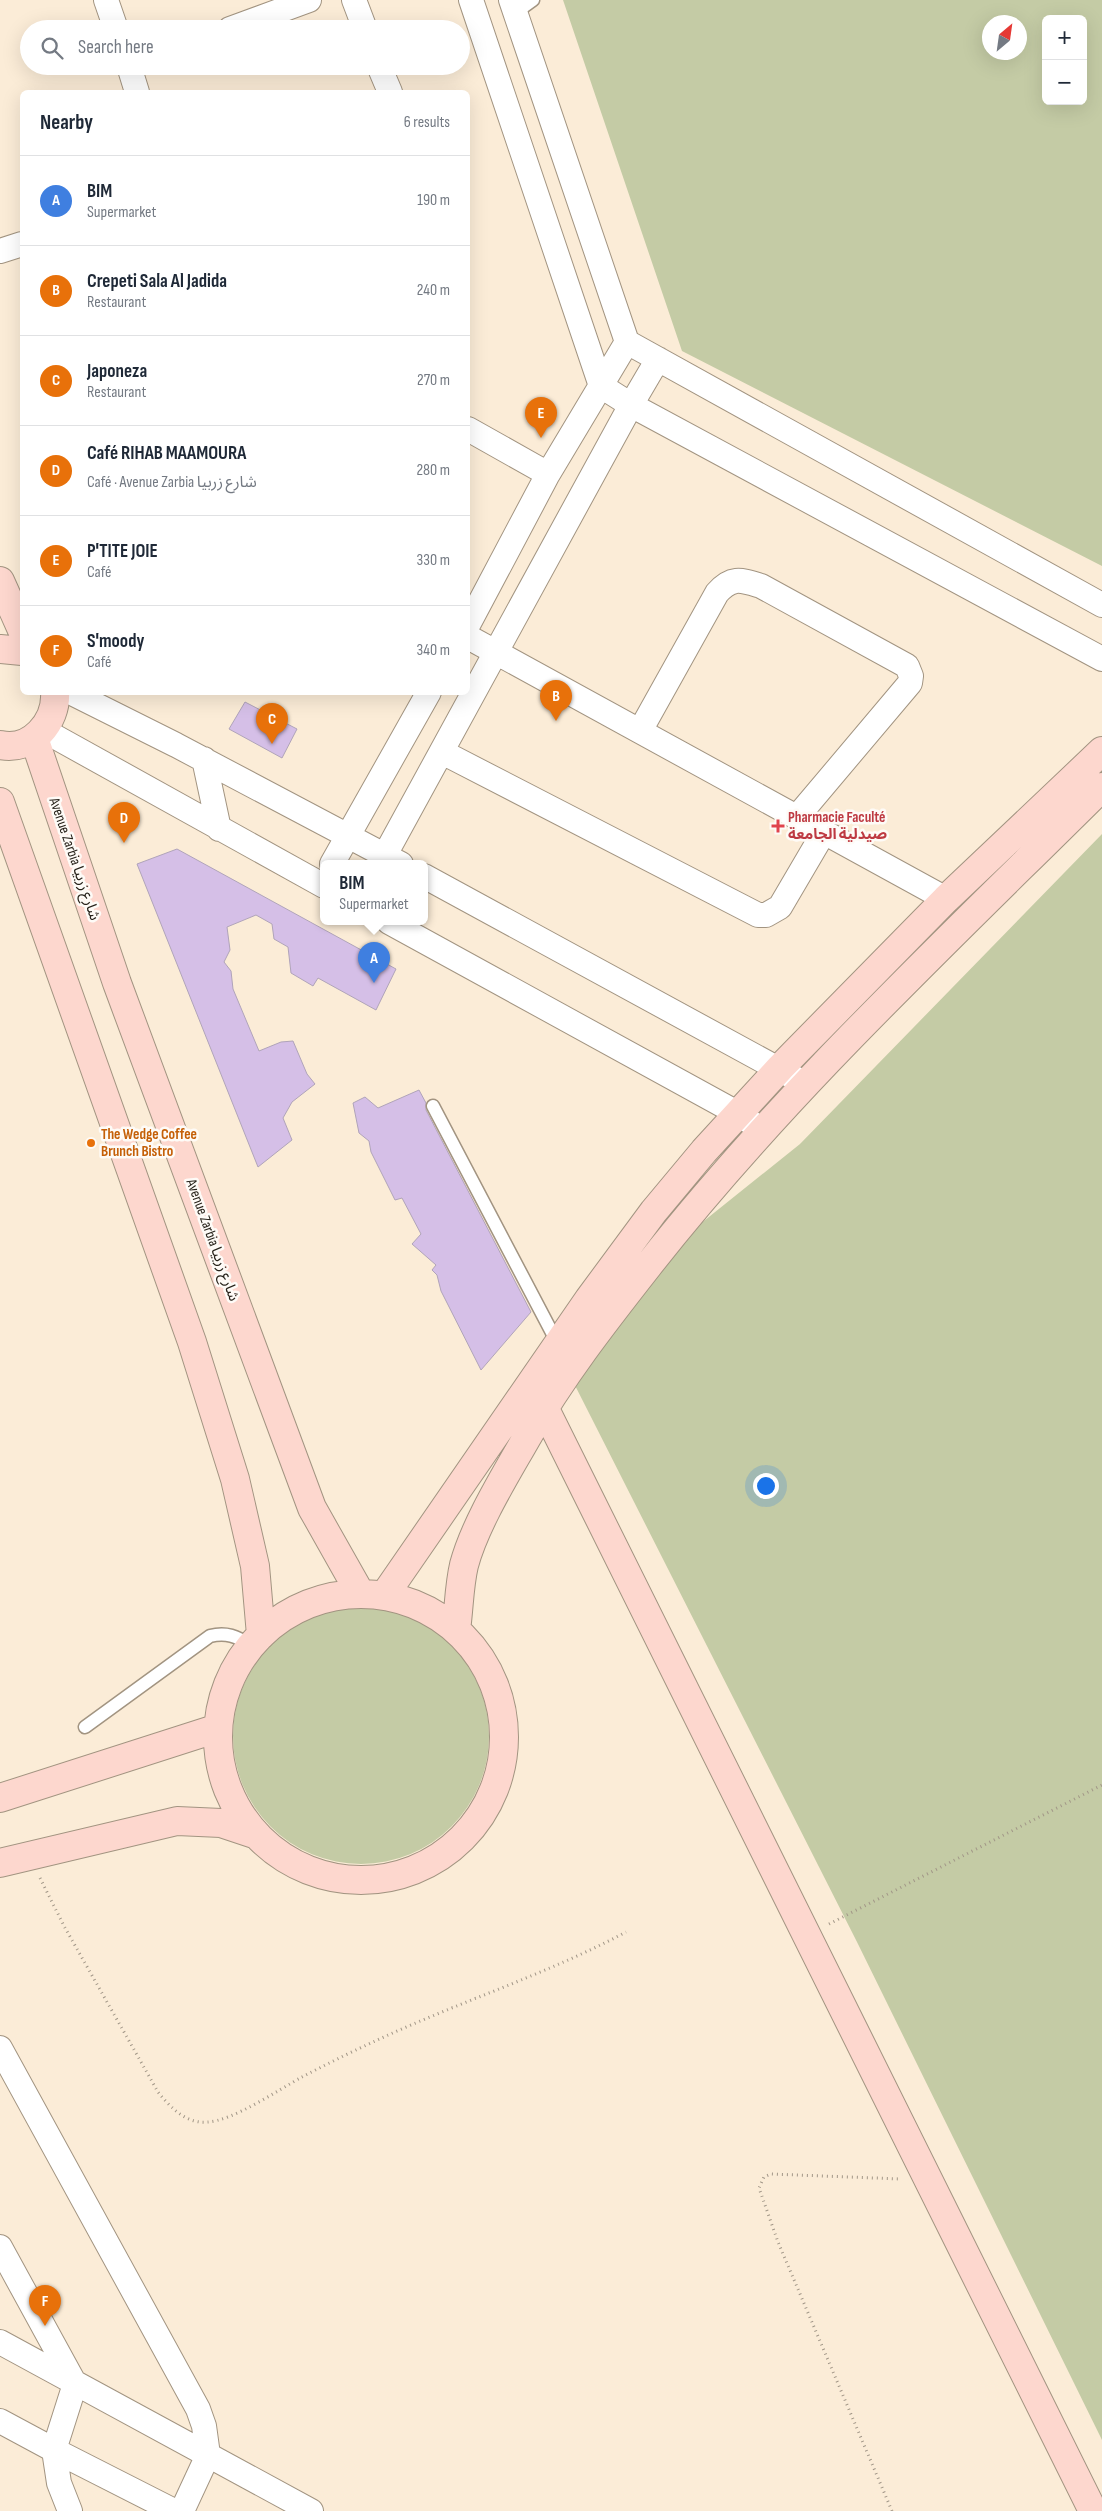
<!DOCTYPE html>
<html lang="en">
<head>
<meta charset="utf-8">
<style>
  body { margin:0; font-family:"Sofia Sans Condensed","Noto Sans Arabic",sans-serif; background:#f2f2f3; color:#1f2937 }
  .controls { position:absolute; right:15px; top:15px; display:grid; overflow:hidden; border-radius:8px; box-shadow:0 5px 20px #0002 }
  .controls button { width:45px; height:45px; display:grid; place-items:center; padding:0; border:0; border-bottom:1px solid #e0e1e3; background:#fff; color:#1f2937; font:25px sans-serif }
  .compass { position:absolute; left:982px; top:15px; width:45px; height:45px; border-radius:50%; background:#fff; box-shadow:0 5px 20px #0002; rotate:29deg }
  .you { position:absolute; left:765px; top:1485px; width:18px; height:18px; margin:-12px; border:4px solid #fff; border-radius:50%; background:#1a73e8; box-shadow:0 0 0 8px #1a73e833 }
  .badge { display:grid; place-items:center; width:32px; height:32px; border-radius:50%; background:#0f766e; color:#fff; font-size:16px; font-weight:700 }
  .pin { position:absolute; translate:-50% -41px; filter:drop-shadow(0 1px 2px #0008) }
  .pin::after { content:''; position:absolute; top:26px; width:18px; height:15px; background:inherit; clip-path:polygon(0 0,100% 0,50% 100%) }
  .popup { position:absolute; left:320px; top:860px; width:108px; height:65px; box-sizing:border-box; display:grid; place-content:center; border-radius:8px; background:#fff; filter:drop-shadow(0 1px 4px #0005); font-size:16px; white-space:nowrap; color:#747a83 }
  .popup b { font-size:19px; color:#1f2937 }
  .popup::after { content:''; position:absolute; left:50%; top:100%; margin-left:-10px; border:10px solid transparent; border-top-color:#fff }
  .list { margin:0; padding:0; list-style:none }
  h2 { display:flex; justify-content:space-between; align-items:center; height:65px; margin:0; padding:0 20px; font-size:21px }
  h2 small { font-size:16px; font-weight:400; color:#747a83 }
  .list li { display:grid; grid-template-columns:32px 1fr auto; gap:15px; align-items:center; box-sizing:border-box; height:90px; padding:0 20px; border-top:1px solid #e0e1e3 }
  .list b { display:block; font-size:19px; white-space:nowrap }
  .list p { margin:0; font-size:16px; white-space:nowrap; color:#747a83 }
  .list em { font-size:16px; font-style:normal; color:#747a83 }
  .icon { flex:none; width:28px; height:28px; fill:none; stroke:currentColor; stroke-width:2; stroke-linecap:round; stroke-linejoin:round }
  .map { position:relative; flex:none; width:1102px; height:2511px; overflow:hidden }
  .search { position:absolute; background:#fff; box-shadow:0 5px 20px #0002; left:20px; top:20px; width:450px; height:55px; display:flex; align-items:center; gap:12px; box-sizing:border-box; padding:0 18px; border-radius:28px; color:#747a83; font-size:19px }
  .panel { position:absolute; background:#fff; box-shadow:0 5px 20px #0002; left:20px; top:90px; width:450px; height:605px; border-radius:8px }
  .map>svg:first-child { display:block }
  .green { fill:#c4cba5; fill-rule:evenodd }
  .building { fill:#d5bfe7; stroke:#b0a4b9 }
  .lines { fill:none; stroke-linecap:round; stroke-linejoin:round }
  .lane-casing { stroke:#a29481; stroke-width:15 }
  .street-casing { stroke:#a29481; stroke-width:26 }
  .secondary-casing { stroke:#a29481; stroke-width:30 }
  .path { stroke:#a19687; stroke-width:3; stroke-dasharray:1 4; stroke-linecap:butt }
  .lane { stroke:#fff; stroke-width:12 }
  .street { stroke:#fff; stroke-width:24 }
  .secondary { stroke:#fdd7ce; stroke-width:28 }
  .health-dot { fill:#e0444e; stroke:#fefbf7; stroke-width:2 }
  .food-dot { fill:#e8710a; stroke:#fefbf7; stroke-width:2 }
  .labels { text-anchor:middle; stroke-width:5; stroke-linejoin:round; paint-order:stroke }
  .health-label { font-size:15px; font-weight:bold; fill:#be3a42; stroke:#fefbf7; text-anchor:start }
  .street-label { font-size:15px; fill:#27221a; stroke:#fefbf7 }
  .food-label { font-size:15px; font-weight:bold; fill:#c56008; stroke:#fefbf7; text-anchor:start }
</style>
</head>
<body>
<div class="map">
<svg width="1102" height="2511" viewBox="0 0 1102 2511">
  <rect width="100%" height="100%" fill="#fbecd7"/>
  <path class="green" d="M 563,0 L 1102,0 L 1102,566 L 682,351 ZM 1046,19 L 1083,19 L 1083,101 L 1046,101 ZM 990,22 L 1020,22 L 1020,52 L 990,52 Z
    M 1102,834 L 1102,2440 L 857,1942 L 553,1342 L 800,1144 Z
    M233 1736a128 128 0 1 1 256 0a128 128 0 1 1-256 0Z"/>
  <path class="building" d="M 245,702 L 297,729 L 282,758 L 229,729 Z
    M 177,849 L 396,969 L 376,1010 L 318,978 L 313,986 L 291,973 L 288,947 L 274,939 L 272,924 L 256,915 L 227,927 L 230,950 L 224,962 L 231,971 L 233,989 L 259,1051 L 281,1042 L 293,1041 L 307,1074 L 315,1084 L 292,1102 L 283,1118 L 292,1140 L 258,1167 L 137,864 Z
    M 419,1090 L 426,1103 L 426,1110 L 531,1312 L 481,1370 L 441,1291 L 437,1275 L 432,1270 L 436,1265 L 412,1244 L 421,1234 L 402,1198 L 395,1200 L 371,1152 L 369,1141 L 359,1133 L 353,1103 L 365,1097 L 378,1108 Z"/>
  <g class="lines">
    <g class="lane-casing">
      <path id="lane" d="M 515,13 L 533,0
        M 433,1106 L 558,1344
        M 85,1727 L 210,1636 C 226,1632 237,1636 251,1646"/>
    </g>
    <g class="street-casing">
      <path id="street" d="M 106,0 L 116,29
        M 354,0 L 365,29
        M 471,0 L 601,386 L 631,405 L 1102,659
        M 511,0 L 627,342 L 1102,605
        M 230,29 L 309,0
        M 129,66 L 137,92
        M 379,66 L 390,92
        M 0,251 L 22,244
        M 468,429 L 548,474
        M 468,625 L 548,474 L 627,342
        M 468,637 L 946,899
        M 70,692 L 176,745 L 401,864
        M 43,730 L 324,886
        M 640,731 L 717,593 C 732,576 741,580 761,586 L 907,666 L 911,676 L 910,683 L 797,817
        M 442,752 L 758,915 L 766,915 L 780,907 L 824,832
        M 204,759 L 219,829
        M 332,864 L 429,692
        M 380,864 L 631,405 L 658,359
        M 424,876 L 804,1083
        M 389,922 L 737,1113 L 762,1130
        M 0,2048 L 198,2409 L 204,2426 L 208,2455 L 182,2511
        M 0,2247 L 75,2384 L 54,2450 L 174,2511
        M 0,2342 L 311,2511
        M 0,2421 L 54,2450 L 59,2483 L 70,2511"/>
    </g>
    <g class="secondary-casing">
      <path id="secondary" d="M 0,581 L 22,630
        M 0,649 L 22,651
        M 34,738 L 117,983 L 312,1508 L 360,1593
        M 0,745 C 31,752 57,722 55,692
        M 0,802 L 192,1342 L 235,1479 L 255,1566 L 261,1635
        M 544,1407 L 1093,2511
        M218 1737a143 143 0 1 1 286 0a143 143 0 1 1-286 0Z
        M 384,1596 L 589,1299 L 654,1211 L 704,1151 L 780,1068 L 946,899 L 1102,751
        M 456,1630 C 459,1609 459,1586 464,1565 C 475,1524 505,1476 526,1439 C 561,1377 604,1322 648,1266 C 784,1093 946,942 1102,787
        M 0,1798 L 218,1728
        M 0,1863 L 177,1821 L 221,1823 L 257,1835"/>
    </g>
    <path class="path" d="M 40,1878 L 64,1926 L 158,2092 C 170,2107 186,2124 207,2122 C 233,2121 278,2090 302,2077 C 325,2065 349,2053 373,2042 C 456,2003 545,1975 626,1932
      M 829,1924 L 1102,1785
      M 892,2511 L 778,2242 L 759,2188 L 764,2177 L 771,2174 L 901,2179"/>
    <use href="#lane" class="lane"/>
    <use href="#street" class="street"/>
    <use href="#secondary" class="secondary"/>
  </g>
  <path class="health-dot" d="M775.5 818.5h5v5h5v5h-5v5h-5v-5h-5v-5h5z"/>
  <circle class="food-dot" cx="91" cy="1143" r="5"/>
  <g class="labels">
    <g class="health-label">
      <text x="788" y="822">Pharmacie Faculté<tspan x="788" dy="17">صيدلية الجامعة</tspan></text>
    </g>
    <g class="street-label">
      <text transform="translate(75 859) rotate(71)" y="5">Avenue Zarbia شارع زربيا</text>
      <text transform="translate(213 1240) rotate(70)" y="5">Avenue Zarbia شارع زربيا</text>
    </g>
    <g class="food-label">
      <text x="101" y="1139">The Wedge Coffee<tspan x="101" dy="17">Brunch Bistro</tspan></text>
    </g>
  </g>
</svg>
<div class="controls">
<button>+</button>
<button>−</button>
</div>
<svg class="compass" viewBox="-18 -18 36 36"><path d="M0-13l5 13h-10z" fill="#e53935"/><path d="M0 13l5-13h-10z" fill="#747a83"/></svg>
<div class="you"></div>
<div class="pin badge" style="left:374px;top:983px;background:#3f7fe0">A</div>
<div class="popup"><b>BIM</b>Supermarket</div>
<div class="pin badge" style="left:556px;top:721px;background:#e8710a">B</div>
<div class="pin badge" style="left:272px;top:744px;background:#e8710a">C</div>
<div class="pin badge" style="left:124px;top:843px;background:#e8710a">D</div>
<div class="pin badge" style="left:541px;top:438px;background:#e8710a">E</div>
<div class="pin badge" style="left:45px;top:2326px;background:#e8710a">F</div>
<div class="search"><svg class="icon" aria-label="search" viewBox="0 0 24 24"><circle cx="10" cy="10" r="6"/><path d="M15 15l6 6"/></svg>Search here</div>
<section class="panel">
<h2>Nearby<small>6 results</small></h2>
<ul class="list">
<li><span class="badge" style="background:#3f7fe0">A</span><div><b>BIM</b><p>Supermarket</p></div><em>190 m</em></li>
<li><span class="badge" style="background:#e8710a">B</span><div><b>Crepeti Sala Al Jadida</b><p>Restaurant</p></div><em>240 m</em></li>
<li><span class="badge" style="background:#e8710a">C</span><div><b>Japoneza</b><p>Restaurant</p></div><em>270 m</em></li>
<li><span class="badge" style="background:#e8710a">D</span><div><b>Café RIHAB MAAMOURA</b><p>Café · Avenue Zarbia شارع زربيا</p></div><em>280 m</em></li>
<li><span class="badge" style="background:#e8710a">E</span><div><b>P'TITE JOIE</b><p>Café</p></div><em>330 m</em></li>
<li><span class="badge" style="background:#e8710a">F</span><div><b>S'moody</b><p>Café</p></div><em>340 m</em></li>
</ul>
</section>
</div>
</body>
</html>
